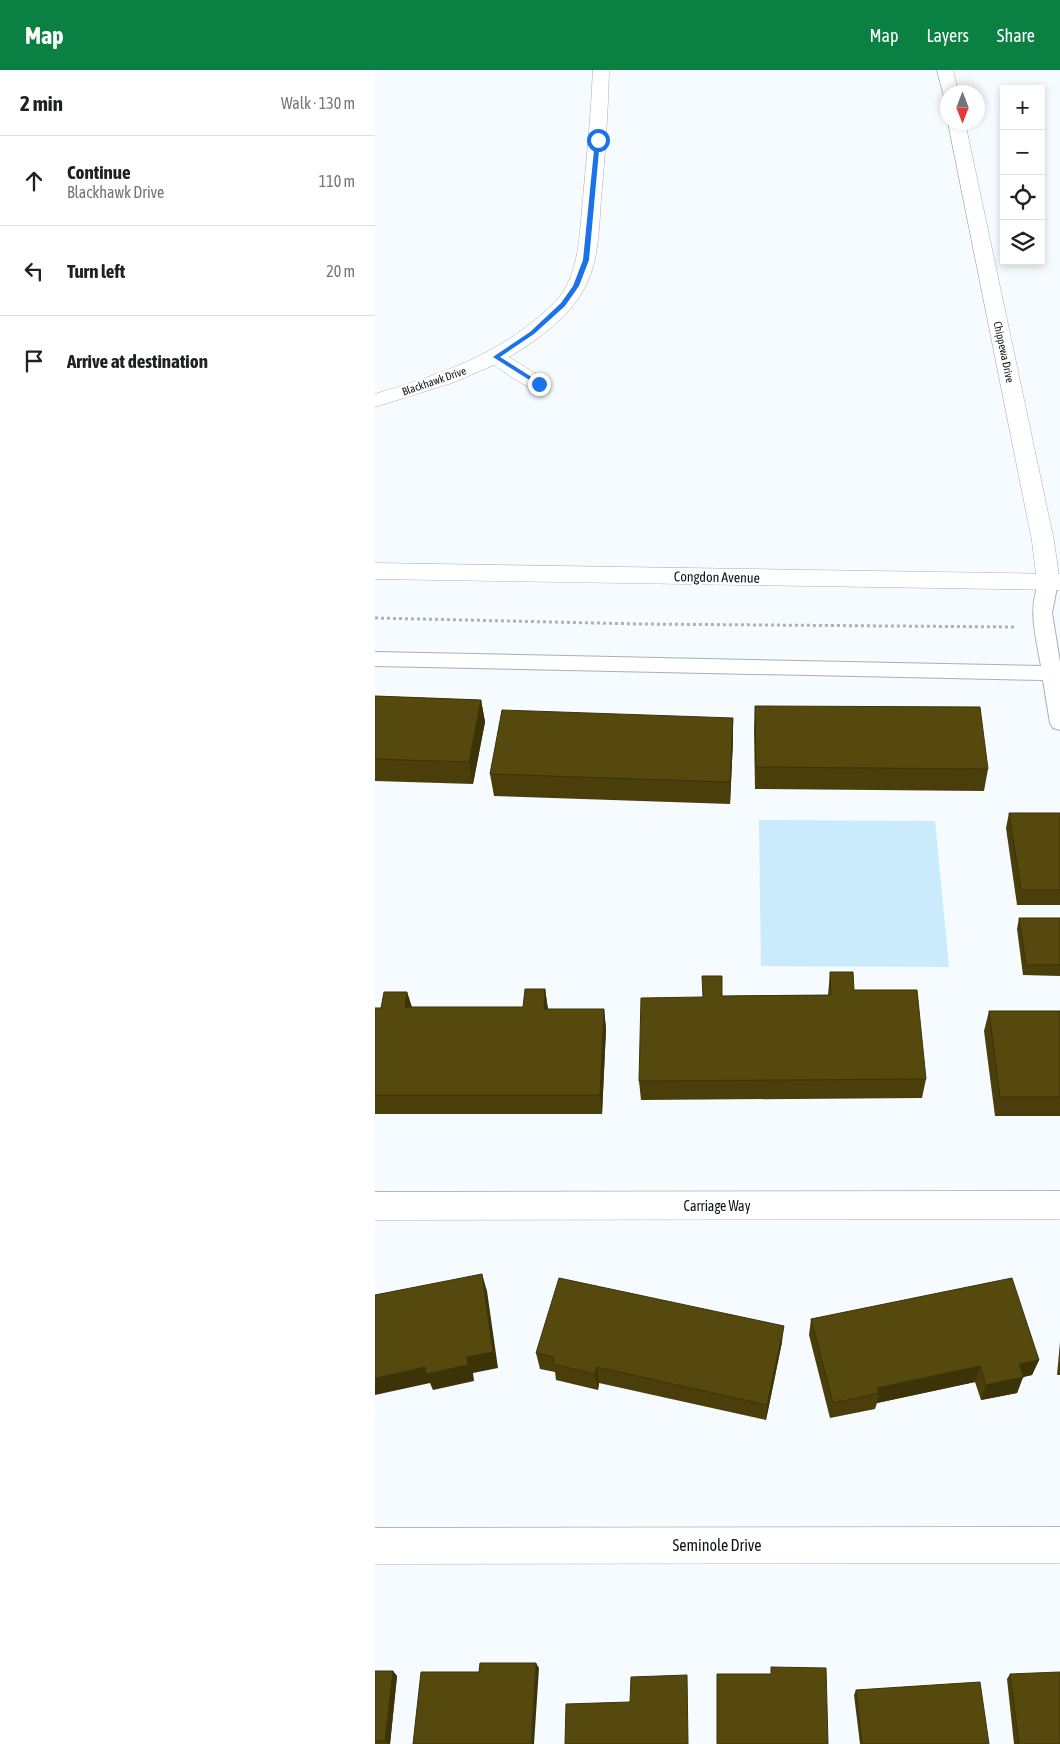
<!DOCTYPE html>
<html lang="en">
<head>
<meta charset="utf-8">
<style>
  body { margin:0; font-family:"Asap Condensed",sans-serif; background:#f2f2f2; color:#202124 }
  .controls { position:absolute; right:15px; top:15px; display:grid; overflow:hidden; border-radius:0px; box-shadow:0 2px 8px #0003 }
  .controls button { width:45px; height:45px; display:grid; place-items:center; padding:0; border:0; border-bottom:1px solid #e0e0e0; background:#fff; color:#202124; font:25px sans-serif }
  .compass { position:absolute; left:565px; top:15px; width:45px; height:45px; border-radius:50%; background:#fff; box-shadow:0 2px 8px #0003; rotate:180deg }
  .stop { position:absolute; width:15px; height:15px; margin:-11px; border:4px solid #1a73e8; border-radius:50%; background:#fff }
  .stop.end { background:#1a73e8; border-color:#fff; box-shadow:0 1px 5px #0008 }
  .list { margin:0; padding:0; list-style:none }
  h2 { display:flex; justify-content:space-between; align-items:center; height:65px; margin:0; padding:0 20px; font-size:21px }
  h2 small { font-size:16px; font-weight:400; color:#757577 }
  .list li { display:grid; grid-template-columns:32px 1fr auto; gap:15px; align-items:center; box-sizing:border-box; height:90px; padding:0 20px; border-top:1px solid #e0e0e0 }
  .list b { display:block; font-size:19px; white-space:nowrap }
  .list p { margin:0; font-size:16px; white-space:nowrap; color:#757577 }
  .list em { font-size:16px; font-style:normal; color:#757577 }
  .icon { flex:none; width:28px; height:28px; fill:none; stroke:currentColor; stroke-width:2; stroke-linecap:round; stroke-linejoin:round }
  .map { position:relative; flex:none; width:685px; height:1674px; overflow:hidden }
  header { display:flex; align-items:center; gap:30px; box-sizing:border-box; height:70px; padding:0 25px; background:#0b8043; color:#fff }
  header strong { font-size:24px }
  nav { display:flex; gap:28px; margin-inline-start:auto; font-size:18px }
  main { display:flex }
  aside { flex:1; background:#fff }
  .map>svg:first-child { display:block }
  .green { fill:#c9ebfb }
  .lines { fill:none; stroke-linecap:round; stroke-linejoin:round }
  .lane-casing { stroke:#a7b1b5; stroke-width:2 }
  .street-casing { stroke:#a7b1b5; stroke-width:1 }
  .secondary-casing { stroke:#a7b1b5; stroke-width:1 }
  .path { stroke:#adb3b5; stroke-width:3; stroke-dasharray:3 3; stroke-linecap:butt }
  .lane { fill:#fff; fill-rule:evenodd }
  .street { fill:#fff; fill-rule:evenodd }
  .secondary { fill:#fff; fill-rule:evenodd }
  .wall { fill:#4a3f0b }
  .shaded-wall { fill:#3c3309 }
  .building { fill:#56490d; stroke:#3c3309 }
  .route { fill:#1a73e8 }
  .labels { text-anchor:middle; stroke-width:5; stroke-linejoin:round; paint-order:stroke }
  .far-street-label { font-size:11px; fill:#101315; stroke:#fff }
  .street-label { font-size:14px; fill:#101315; stroke:#fff }
  .near-street-label { font-size:16px; fill:#101315; stroke:#fff }
</style>
</head>
<body>
<header>
<strong>Map</strong>
<nav><a>Map</a><a>Layers</a><a>Share</a></nav>
</header>
<main>
<aside>
<h2>2 min<small>Walk · 130 m</small></h2>
<ul class="list">
<li><svg class="icon" aria-label="ahead" viewBox="0 0 24 24"><path d="M12 20V5M6 11l6-6 6 6"/></svg><div><b>Continue</b><p>Blackhawk Drive</p></div><em>110 m</em></li>
<li><svg class="icon" aria-label="left" viewBox="0 0 24 24"><path d="M17 20v-9H6M10 6l-5 5 5 5"/></svg><div><b>Turn left</b></div><em>20 m</em></li>
<li><svg class="icon" aria-label="arrive" viewBox="0 0 24 24"><path d="M6 21V4h12l-3 4 3 4H6"/></svg><div><b>Arrive at destination</b></div></li>
</ul>
</aside>
<div class="map">
<svg width="685" height="1674" viewBox="0 0 685 1674">
  <rect width="100%" height="100%" fill="#f5fbfe"/>
  <path class="green" d="M 384,750 L 560,751 L 574,897 L 386,896 Z"/>
  <g class="lines">
    <g class="lane-casing">
      <path id="lane" d="M 674,506 L 681,507 L 683,512 L 677,543 L 685,592 L 685,660 L 678,658 L 675,653 L 668,610 L 0,596 L 0,582 L 666,596 C 661,567 651,534 667,507 Z"/>
    </g>
    <g class="street-casing">
      <path id="street" d="M 218,0 L 234,0 C 233,43 230,86 226,129 C 224,157 224,189 211,215 C 197,245 163,270 134,287 L 171,310 L 174,314 L 171,318 C 153,323 134,304 119,295 L 77,313 L 0,337 L 0,324 C 57,307 113,289 160,250 C 171,241 184,230 191,217 C 205,191 205,157 208,128 C 212,86 216,43 218,0 Z
        M 562,0 L 578,0 L 583,22 L 572,22 L 572,26 L 569,26 Z
        M 573,52 L 590,52 L 679,471 L 685,513 L 682,518 L 674,520 L 666,518 L 662,512 L 657,471 Z
        M 685,1121 L 685,1149 L 0,1150 L 0,1122 Z
        M 685,1457 L 685,1493 L 0,1494 L 0,1458 Z"/>
    </g>
    <g class="secondary-casing">
      <path id="secondary" d="M 0,493 L 685,504 L 685,520 L 0,509 Z"/>
    </g>
    <path class="path" d="M 0,548 L 266,554 L 641,557"/>
    <use href="#lane" class="lane"/>
    <use href="#street" class="street"/>
    <use href="#secondary" class="secondary"/>
  </g>
  <path class="wall" d="M 0,626 L 106,630 L 110,652 L 98,714 L 0,711 Z
    M 380,636 L 613,699 L 609,721 L 380,719 L 379,659 Z
    M 358,648 L 358,670 L 355,734 L 119,726 L 115,704 Z
    M 634,743 L 685,743 L 685,835 L 642,835 L 631,758 Z
    M 644,848 L 685,851 L 685,906 L 648,905 L 642,859 Z
    M 455,902 L 479,920 L 551,1009 L 547,1028 L 266,1030 L 264,1011 L 327,927 L 347,926 L 453,925 Z
    M 170,919 L 173,939 L 229,939 L 231,959 L 227,1044 L 0,1044 L 0,938 L 6,938 L 32,922 L 37,937 L 148,937 Z
    M 614,941 L 685,941 L 685,1046 L 620,1046 L 609,961 Z
    M 436,1249 L 664,1290 L 657,1305 L 648,1307 L 642,1323 L 606,1330 L 600,1312 L 502,1333 L 500,1339 L 455,1348 L 434,1265 Z
    M 407,1272 L 391,1350 L 224,1313 L 223,1320 L 181,1310 L 180,1302 L 165,1299 L 161,1283 Z
    M 685,1272 L 685,1305 L 682,1305 Z
    M 0,1601 L 18,1601 L 22,1606 L 15,1674 L 0,1674 Z
    M 635,1604 L 685,1674 L 639,1674 L 632,1609 Z
    M 481,1620 L 614,1674 L 485,1674 L 479,1625 Z"/>
  <path class="shaded-wall" d="M 106,630 L 110,652 L 98,714 L 94,692 Z
    M 358,648 L 358,670 L 355,734 L 355,712 Z
    M 170,919 L 173,940 L 169,939 Z
    M 32,922 L 38,942 L 30,937 Z
    M 229,939 L 231,959 L 227,1044 L 225,1025 Z
    M 107,1204 L 112,1221 L 123,1298 L 98,1303 L 99,1311 L 58,1320 L 55,1313 L 0,1325 L 0,1308 L 92,1287 Z
    M 409,1256 L 407,1272 L 391,1350 L 392,1335 Z
    M 664,1290 L 657,1305 L 648,1307 L 642,1323 L 606,1330 L 611,1315 L 644,1294 Z
    M 605,1296 L 600,1312 L 502,1333 L 504,1323 L 502,1318 Z
    M 222,1297 L 224,1313 L 223,1320 L 220,1304 Z
    M 161,1593 L 164,1598 L 159,1674 L 156,1674 Z
    M 18,1601 L 22,1606 L 15,1674 L 13,1674 L 10,1671 Z"/>
  <path class="building" d="M 0,626 L 106,630 L 94,692 L 0,689 Z
    M 380,636 L 605,637 L 613,699 L 381,697 Z
    M 127,640 L 358,648 L 355,712 L 115,704 Z
    M 634,743 L 685,743 L 685,820 L 646,820 Z
    M 644,848 L 685,848 L 685,895 L 651,895 Z
    M 455,902 L 478,902 L 479,920 L 542,920 L 551,1009 L 264,1011 L 266,928 L 328,927 L 327,906 L 347,906 L 347,926 L 456,925 Z
    M 150,919 L 170,919 L 169,939 L 229,939 L 225,1025 L 0,1025 L 0,938 L 6,938 L 9,922 L 32,922 L 30,937 L 148,937 Z
    M 614,941 L 685,941 L 685,1027 L 625,1027 Z
    M 107,1204 L 118,1282 L 92,1287 L 93,1295 L 51,1304 L 50,1297 L 0,1308 L 0,1225 Z
    M 184,1208 L 409,1256 L 392,1335 L 222,1297 L 220,1304 L 178,1294 L 179,1287 L 161,1283 Z
    M 637,1208 L 664,1290 L 644,1294 L 649,1307 L 611,1315 L 605,1296 L 502,1318 L 504,1323 L 458,1333 L 436,1249 Z
    M 105,1593 L 161,1593 L 156,1674 L 38,1674 L 46,1602 L 104,1602 Z
    M 396,1597 L 451,1598 L 453,1674 L 342,1674 L 342,1604 L 396,1604 Z
    M 0,1601 L 18,1601 L 10,1671 L 0,1671 Z
    M 685,1602 L 685,1674 L 644,1674 L 635,1604 Z
    M 312,1605 L 313,1674 L 190,1674 L 191,1634 L 255,1632 L 256,1607 Z
    M 605,1612 L 614,1674 L 487,1674 L 481,1620 Z"/>
  <path class="route" d="M 223,68 L 225,70 L 214,190 L 204,216 L 190,236 L 159,264 L 125,287 L 166,313 L 164,316 L 118,287 L 155,262 L 186,233 L 198,216 L 208,190 L 220,70 Z"/>
  <g class="labels">
    <g class="far-street-label">
      <text transform="translate(629 282) rotate(78)" y="4">Chippewa Drive</text>
      <text transform="translate(59 311) rotate(-19)" y="4">Blackhawk Drive</text>
    </g>
    <g class="street-label">
      <text transform="translate(342 507) rotate(1)" y="5">Congdon Avenue</text>
      <text x="342" y="1141">Carriage Way</text>
    </g>
    <g class="near-street-label">
      <text x="342" y="1481">Seminole Drive</text>
    </g>
  </g>
</svg>
<div class="controls">
<button>+</button>
<button>−</button>
<button><svg class="icon" aria-label="locate" viewBox="0 0 24 24"><circle cx="12" cy="12" r="6"/><path d="M12 2v4M12 18v4M2 12h4M18 12h4"/></svg></button>
<button><svg class="icon" aria-label="layers" viewBox="0 0 24 24"><path d="M12 4l9 5-9 5-9-5zM3 14l9 5 9-5"/></svg></button>
</div>
<svg class="compass" viewBox="-18 -18 36 36"><path d="M0-13l5 13h-10z" fill="#e53935"/><path d="M0 13l5-13h-10z" fill="#757577"/></svg>
<div class="stop" style="left:223px;top:70px"></div>
<div class="stop end" style="left:164px;top:314px"></div>
</div>
</main>
</body>
</html>
